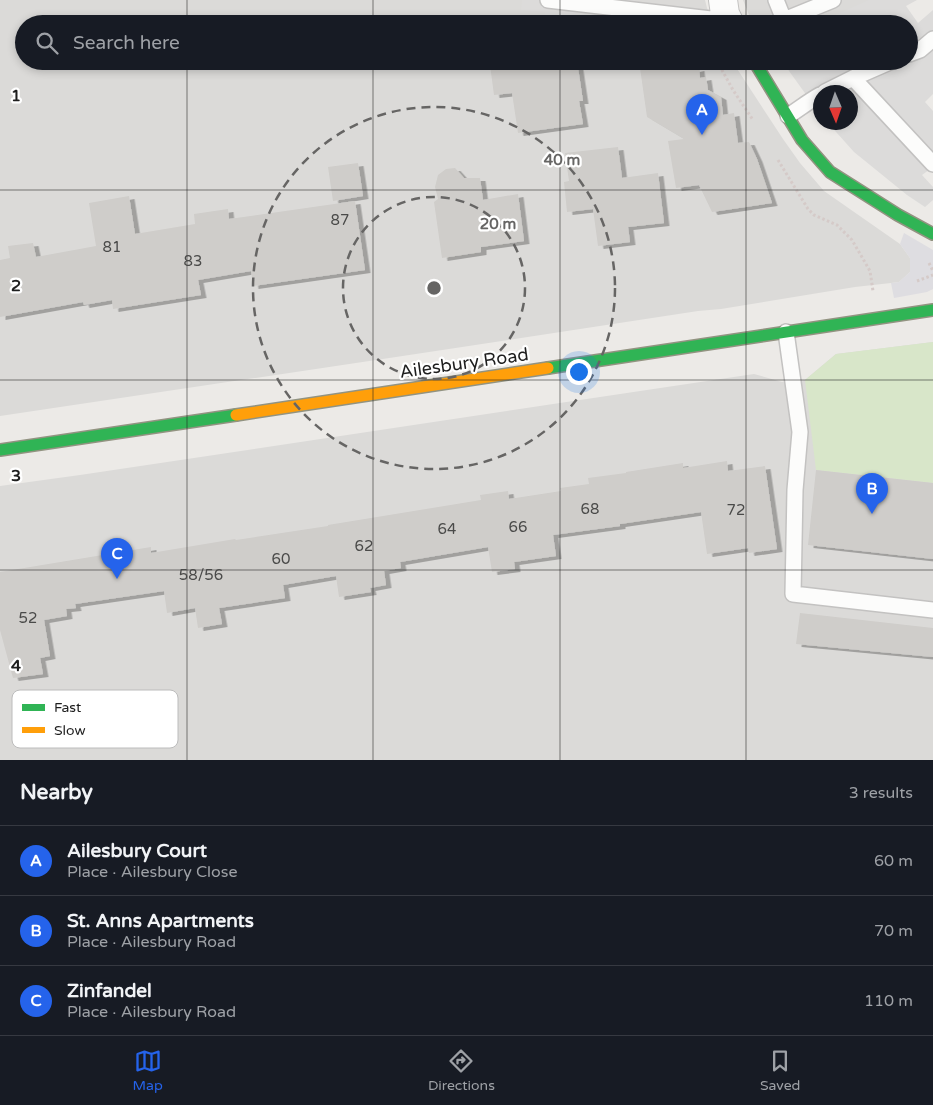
<!DOCTYPE html>
<html lang="en">
<head>
<meta charset="utf-8">
<style>
  body { margin:0; font-family:"Varela Round",sans-serif; background:#20242c; color:#f1f3f6 }
  .compass { position:absolute; left:813px; top:85px; width:45px; height:45px; border-radius:50%; background:#171b24; box-shadow:0 2px 8px #0003; rotate:178deg }
  .you { position:absolute; left:578px; top:371px; width:18px; height:18px; margin:-12px; border:4px solid #fff; border-radius:50%; background:#1a73e8; box-shadow:0 0 0 8px #1a73e833 }
  .badge { display:grid; place-items:center; width:32px; height:32px; border-radius:50%; background:#2563eb; color:#fff; font-size:16px; font-weight:700 }
  .pin { position:absolute; translate:-50% -41px; filter:drop-shadow(0 1px 2px #0008) }
  .pin::after { content:''; position:absolute; top:26px; width:18px; height:15px; background:inherit; clip-path:polygon(0 0,100% 0,50% 100%) }
  .list { margin:0; padding:0; list-style:none }
  h2 { display:flex; justify-content:space-between; align-items:center; height:65px; margin:0; padding:0 20px; font-size:21px }
  h2 small { font-size:16px; font-weight:400; color:#9ea1a6 }
  .list li { display:grid; grid-template-columns:32px 1fr auto; gap:15px; align-items:center; box-sizing:border-box; height:70px; padding:0 20px; border-top:1px solid #363941 }
  .list b { display:block; font-size:19px; white-space:nowrap }
  .list p { margin:0; font-size:16px; white-space:nowrap; color:#9ea1a6 }
  .list em { font-size:16px; font-style:normal; color:#9ea1a6 }
  .icon { flex:none; width:28px; height:28px; fill:none; stroke:currentColor; stroke-width:2; stroke-linecap:round; stroke-linejoin:round }
  .map { position:relative; flex:none; width:933px; height:760px; overflow:hidden }
  .search { position:absolute; background:#171b24; box-shadow:0 2px 8px #0003; left:15px; right:15px; top:15px; height:55px; display:flex; align-items:center; gap:12px; box-sizing:border-box; padding:0 18px; border-radius:28px; color:#9ea1a6; font-size:19px }
  .sheet { height:275px; background:#171b24 }
  nav { display:flex; justify-content:space-around; align-items:center; box-sizing:border-box; height:70px; border-top:1px solid #363941; background:#171b24; font-size:14px; color:#9ea1a6 }
  nav a { display:grid; justify-items:center; gap:2px }
  nav .on { color:#2563eb }
  .map>svg:first-child { display:block }
  .residential { fill:#dbdad8 }
  .grass { fill:#d8e6c9 }
  .parking { fill:#dcdbda }
  .plaza { fill:#dedde1 }
  .building { fill:#cfcdca; filter:url(#shadow) }
  .lines { fill:none; stroke-linecap:round; stroke-linejoin:round }
  .lane-casing { stroke:#c3c2c1; stroke-width:18 }
  .street-casing { stroke:#c3c2c1; stroke-width:30 }
  .fast-casing { stroke:#929381; stroke-width:14 }
  .slow-casing { stroke:#929381; stroke-width:14 }
  .path { stroke:#d5cac8; stroke-width:3; stroke-dasharray:2.5 2.5; stroke-linecap:butt }
  .lane { stroke:#fcfcfb; stroke-width:15 }
  .street { stroke:#fcfcfb; stroke-width:28 }
  .fast { stroke:#30b455; stroke-width:11 }
  .slow { stroke:#ff9f0a; stroke-width:11 }
  .grid { fill:none; stroke:#1e1e1e; stroke-width:1; stroke-opacity:0.55 }
  .ring { fill:none; stroke:#666564; stroke-width:2.5; stroke-dasharray:9 6 }
  .labels { text-anchor:middle; stroke-width:4.5; stroke-linejoin:round; paint-order:stroke }
  .number-label { font-size:15px; fill:#4a4a49 }
  .street-label { font-size:18px; fill:#1e1e1e; stroke:#fff }
  .key { fill:#fff; stroke:#bcbcbc; stroke-width:1 }
  .key-label { font-size:14px; fill:#1e1e1e }
  .grid-label { font-size:16px; text-anchor:middle; font-weight:bold; fill:#1e1e1e; stroke:#fff; stroke-width:4.5; stroke-linejoin:round; paint-order:stroke }
  .centre { fill:#666564; stroke:#fff; stroke-width:2.5 }
  .ring-label { font-size:15px; text-anchor:middle; font-weight:bold; fill:#666564; stroke:#fff; stroke-width:4.5; stroke-linejoin:round; paint-order:stroke }
</style>
</head>
<body>
<div class="map">
<svg width="933" height="760" viewBox="0 0 933 760">
  <defs>
    <filter id="shadow"><feDropShadow dx="5.5" dy="3" stdDeviation="0" flood-color="#0004"/></filter>
  </defs>
  <rect width="100%" height="100%" fill="#eceae7"/>
  <path class="residential" d="M 0,0 L 705,0 L 707,8 L 713,24 L 24,24 L 24,61 L 732,61 L 783,139 L 800,163 L 824,191 L 900,244 L 910,258 L 910,272 L 899,282 L 891,283 L 855,287 L 721,309 L 698,311 L 396,357 L 0,416 Z
    M 743,0 L 916,0 L 866,24 L 754,24 L 751,20 Z
    M 933,342 L 933,760 L 0,760 L 0,486 L 80,475 L 754,374 L 782,382 L 805,380 L 836,354 Z"/>
  <path class="grass" d="M 933,342 L 933,483 L 816,470 L 805,380 L 836,354 Z"/>
  <path class="parking" d="M 522,0 L 635,0 L 633,19 L 613,17 L 608,20 L 607,24 L 545,24 L 545,12 L 521,10 Z
    M 869,0 L 917,0 L 906,6 L 918,23 L 933,10 L 933,94 L 925,102 L 933,111 L 933,167 L 922,175 L 933,187 L 933,200 L 925,207 L 907,195 L 854,152 L 828,123 L 850,122 L 850,92 L 820,92 L 820,114 L 784,64 L 790,61 L 909,61 L 909,24 L 815,24 Z"/>
  <path class="plaza" d="M 904,233 L 933,250 L 933,289 L 927,292 L 894,298 L 891,283 L 899,282 L 910,272 L 910,258 L 900,244 Z"/>
  <path class="building" d="M 514,61 L 577,61 L 583,101 L 579,101 L 583,124 L 518,133 L 512,93 L 494,95 L 490,65 Z
    M 639,61 L 692,61 L 694,69 L 699,68 L 700,78 L 706,77 L 708,90 L 721,97 L 723,115 L 734,113 L 738,143 L 749,142 L 757,159 L 772,203 L 712,212 L 699,185 L 676,188 L 668,141 L 684,139 L 647,117 Z
    M 618,147 L 622,178 L 658,173 L 664,223 L 628,227 L 630,242 L 598,246 L 593,209 L 567,212 L 564,182 L 569,181 L 565,153 Z
    M 358,163 L 363,196 L 333,201 L 328,167 Z
    M 455,168 L 464,178 L 480,178 L 483,200 L 518,194 L 524,241 L 481,247 L 481,252 L 442,258 L 434,202 L 438,199 L 435,187 L 438,175 L 446,169 Z
    M 129,196 L 135,234 L 195,224 L 194,214 L 228,209 L 229,219 L 355,201 L 365,270 L 253,286 L 251,271 L 198,280 L 201,295 L 113,309 L 112,300 L 84,305 L 83,302 L 0,317 L 0,260 L 10,258 L 8,246 L 33,243 L 36,257 L 96,246 L 89,203 Z
    M 727,461 L 728,471 L 765,466 L 777,549 L 749,553 L 748,548 L 707,554 L 701,512 L 620,524 L 620,526 L 553,535 L 556,556 L 514,562 L 515,569 L 492,572 L 488,547 L 400,562 L 401,568 L 384,571 L 386,585 L 370,588 L 371,592 L 339,597 L 336,576 L 283,585 L 285,598 L 219,608 L 222,624 L 198,628 L 195,608 L 167,613 L 164,591 L 75,604 L 76,608 L 66,609 L 67,616 L 44,620 L 50,656 L 40,658 L 43,674 L 13,678 L 0,630 L 0,572 L 151,547 L 151,553 L 235,539 L 236,540 L 328,526 L 328,525 L 481,500 L 480,495 L 508,491 L 509,499 L 561,491 L 560,488 L 589,484 L 588,478 L 626,473 L 626,472 L 683,463 L 683,468 Z
    M 816,470 L 933,483 L 933,559 L 808,545 Z
    M 800,613 L 933,628 L 933,657 L 796,644 Z"/>
  <g class="lines">
    <g class="lane-casing">
      <path id="lane" d="M 548,0 L 711,19 L 725,14
        M 776,0 L 784,20 L 778,24
        M 784,20 L 833,0
        M 909,54 L 920,50 L 933,39
        M 853,78 L 933,164
        M 825,92 L 853,78 L 892,61
        M 788,116 C 799,109 809,101 820,95
        M 786,332 L 800,432 L 795,490 L 793,594 L 933,610"/>
    </g>
    <g class="street-casing">
      <path id="street" d="M 723,0 L 725,14 L 730,24"/>
    </g>
    <g class="fast-casing">
      <path id="fast" d="M 754,61 L 802,140 L 830,172 L 898,215 L 933,234
        M 548,368 L 933,310
        M 0,450 L 236,415"/>
    </g>
    <g class="slow-casing">
      <path id="slow" d="M 236,415 L 548,368"/>
    </g>
    <path class="path" d="M 717,61 L 733,90 L 753,120
      M 778,160 L 808,209 L 814,215 L 837,225 L 852,240 L 870,271 L 873,291
      M 929,263 L 933,271
      M 917,281 L 933,275"/>
    <use href="#lane" class="lane"/>
    <use href="#street" class="street"/>
    <use href="#fast" class="fast"/>
    <use href="#slow" class="slow"/>
  </g>
  <path class="grid" d="M 187,0 L 187,24M 373,0 L 373,24M 560,0 L 560,24M 746,0 L 746,24M 187,61 L 187,760M 373,61 L 373,760M 560,61 L 560,760M 746,61 L 746,760M 0,190 L 933,190M 0,380 L 933,380M 0,570 L 933,570"/>
  <g class="ring">
    <circle cx="434" cy="288" r="91"/>
    <circle cx="434" cy="288" r="181"/>
  </g>
  <g class="labels">
    <g class="number-label">
      <text x="340" y="225">87</text>
      <text x="112" y="252">81</text>
      <text x="193" y="266">83</text>
      <text x="590" y="514">68</text>
      <text x="736" y="515">72</text>
      <text x="518" y="532">66</text>
      <text x="447" y="534">64</text>
      <text x="364" y="551">62</text>
      <text x="281" y="564">60</text>
      <text x="201" y="580">58/56</text>
      <text x="28" y="623">52</text>
    </g>
    <g class="street-label">
      <text transform="translate(464 363) rotate(-8)" y="6">Ailesbury Road</text>
    </g>
  </g>
  <rect x="12" y="690" width="166" height="58" rx="8" class="key"/>
  <rect x="22" y="704" width="23" height="7" fill="#30b455"/>
  <rect x="22" y="727" width="23" height="6" fill="#ff9f0a"/>
  <g class="key-label">
    <text x="54" y="712">Fast</text>
    <text x="54" y="735">Slow</text>
  </g>
  <g class="grid-label">
    <text x="16" y="101">1</text>
    <text x="16" y="291">2</text>
    <text x="16" y="481">3</text>
    <text x="16" y="671">4</text>
  </g>
  <circle cx="434" cy="288" r="8" class="centre"/>
  <g class="ring-label">
    <text x="562" y="165">40 m</text>
    <text x="498" y="229">20 m</text>
  </g>
</svg>
<svg class="compass" viewBox="-18 -18 36 36"><path d="M0-13l5 13h-10z" fill="#e53935"/><path d="M0 13l5-13h-10z" fill="#9ea1a6"/></svg>
<div class="you"></div>
<div class="pin badge" style="left:702px;top:135px">A</div>
<div class="pin badge" style="left:872px;top:514px">B</div>
<div class="pin badge" style="left:117px;top:579px">C</div>
<div class="search"><svg class="icon" aria-label="search" viewBox="0 0 24 24"><circle cx="10" cy="10" r="6"/><path d="M15 15l6 6"/></svg>Search here</div>
</div>
<section class="sheet">
<h2>Nearby<small>3 results</small></h2>
<ul class="list">
<li><span class="badge">A</span><div><b>Ailesbury Court</b><p>Place · Ailesbury Close</p></div><em>60 m</em></li>
<li><span class="badge">B</span><div><b>St. Anns Apartments</b><p>Place · Ailesbury Road</p></div><em>70 m</em></li>
<li><span class="badge">C</span><div><b>Zinfandel</b><p>Place · Ailesbury Road</p></div><em>110 m</em></li>
</ul>
</section>
<nav>
<a class="on"><svg class="icon" aria-label="map" viewBox="0 0 24 24"><path d="M3 6l6-2 6 2 6-2v14l-6 2-6-2-6 2zM9 4v14M15 6v14"/></svg>Map</a>
<a><svg class="icon" aria-label="directions" viewBox="0 0 24 24"><path d="M12 3l9 9-9 9-9-9zM9 14v-3h6M13 9l2 2-2 2"/></svg>Directions</a>
<a><svg class="icon" aria-label="saved" viewBox="0 0 24 24"><path d="M7 4h10v16l-5-4-5 4z"/></svg>Saved</a>
</nav>
</body>
</html>
